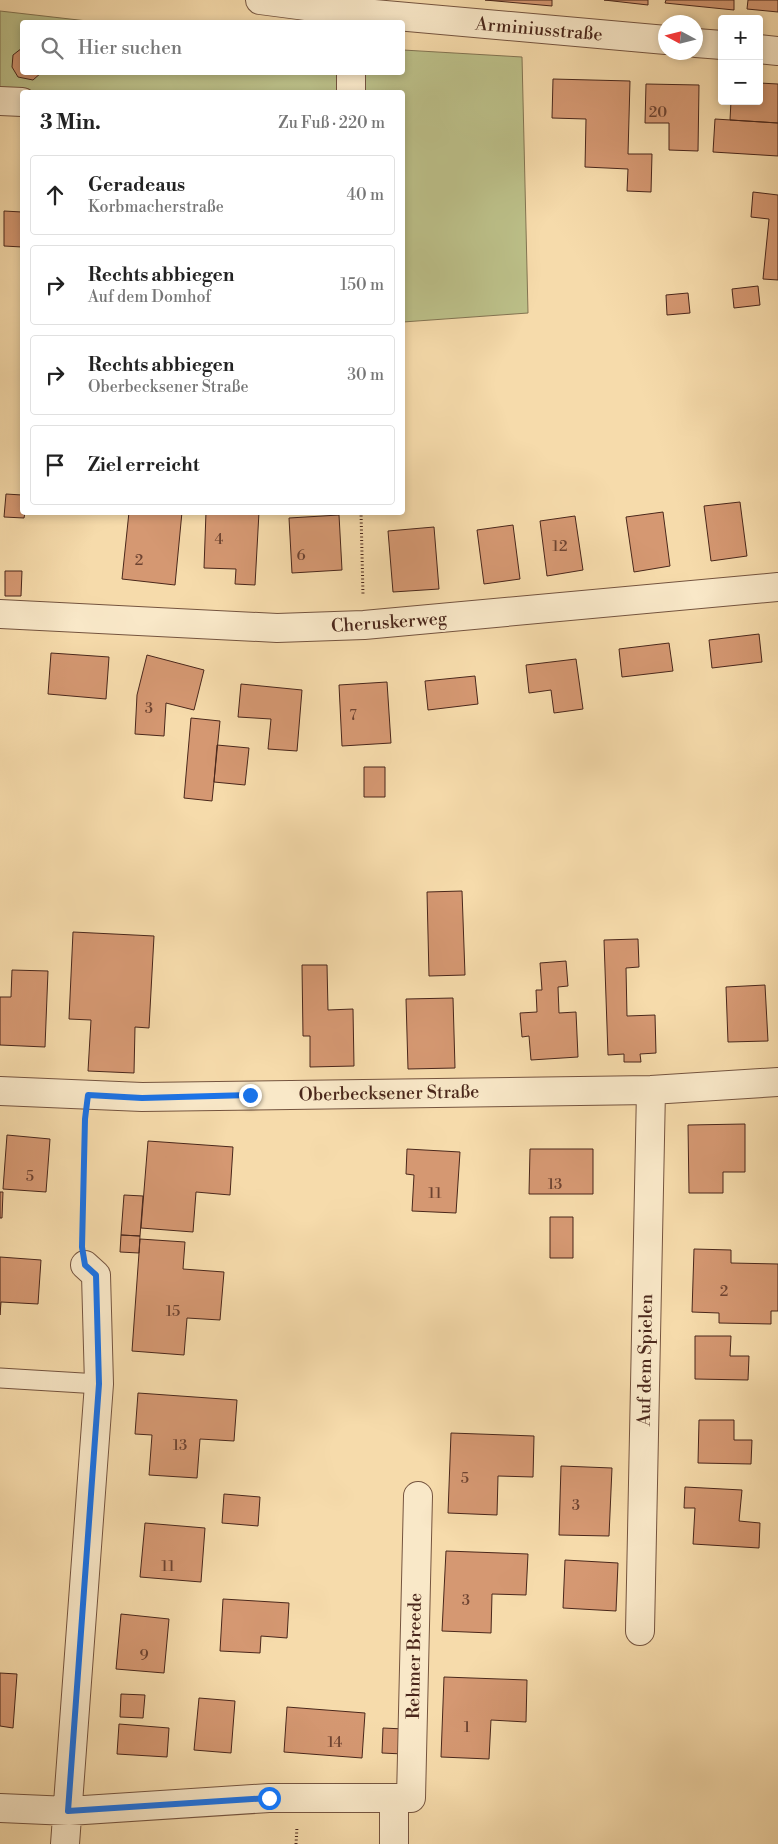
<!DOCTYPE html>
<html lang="de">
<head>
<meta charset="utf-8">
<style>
  body { margin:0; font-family:"Libre Bodoni",serif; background:#f2f2f2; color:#222 }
  .controls { position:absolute; right:15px; top:15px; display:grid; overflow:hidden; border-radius:5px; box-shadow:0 2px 8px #0003 }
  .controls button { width:45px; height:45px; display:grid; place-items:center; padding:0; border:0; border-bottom:1px solid #e0e0e0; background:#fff; color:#222; font:25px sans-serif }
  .compass { position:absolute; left:658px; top:15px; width:45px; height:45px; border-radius:50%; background:#fff; box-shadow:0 2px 8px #0003; rotate:277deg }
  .stop { position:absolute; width:15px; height:15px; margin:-11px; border:4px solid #1a73e8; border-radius:50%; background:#fff }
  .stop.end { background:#1a73e8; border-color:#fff; box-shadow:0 1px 5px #0008 }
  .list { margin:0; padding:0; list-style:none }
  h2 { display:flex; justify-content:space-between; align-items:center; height:65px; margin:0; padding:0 20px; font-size:21px }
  h2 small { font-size:16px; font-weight:400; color:#767676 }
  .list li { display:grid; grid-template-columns:32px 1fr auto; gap:15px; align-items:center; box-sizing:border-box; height:80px; margin:0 10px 10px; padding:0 10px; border:1px solid #e0e0e0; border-radius:5px }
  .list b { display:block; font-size:19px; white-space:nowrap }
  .list p { margin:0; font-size:16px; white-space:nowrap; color:#767676 }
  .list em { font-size:16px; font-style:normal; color:#767676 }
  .icon { flex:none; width:28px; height:28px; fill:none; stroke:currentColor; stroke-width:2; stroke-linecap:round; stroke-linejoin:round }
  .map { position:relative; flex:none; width:778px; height:1844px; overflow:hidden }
  .search { position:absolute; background:#fff; box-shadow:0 2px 8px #0003; left:20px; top:20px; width:385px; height:55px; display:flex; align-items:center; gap:12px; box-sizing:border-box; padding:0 18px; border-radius:5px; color:#767676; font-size:19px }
  .panel { position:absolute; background:#fff; box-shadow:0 2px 8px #0003; left:20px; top:90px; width:385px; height:425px; border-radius:5px }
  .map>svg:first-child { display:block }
  .green { fill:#bcc089; stroke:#837452 }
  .building { fill:#d59872; stroke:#4a271b }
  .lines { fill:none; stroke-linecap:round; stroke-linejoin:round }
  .lane-casing { stroke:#75543f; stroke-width:21 }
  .street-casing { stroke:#75543f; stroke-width:30 }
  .path { stroke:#4a271b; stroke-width:3; stroke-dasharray:1 2.5; stroke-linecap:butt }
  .lane { stroke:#f9e8c8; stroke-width:19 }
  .street { stroke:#f9e8c8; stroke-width:28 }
  .route { stroke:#1a73e8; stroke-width:6 }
  .labels { text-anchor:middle; stroke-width:4; stroke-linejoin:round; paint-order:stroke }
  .number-label { font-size:15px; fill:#6d4331 }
  .street-label { font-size:18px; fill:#4a271b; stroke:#f9e8c8 }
</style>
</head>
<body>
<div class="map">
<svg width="778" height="1844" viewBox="0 0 778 1844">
  <rect width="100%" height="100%" fill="#f6dbab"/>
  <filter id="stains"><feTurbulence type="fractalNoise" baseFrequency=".004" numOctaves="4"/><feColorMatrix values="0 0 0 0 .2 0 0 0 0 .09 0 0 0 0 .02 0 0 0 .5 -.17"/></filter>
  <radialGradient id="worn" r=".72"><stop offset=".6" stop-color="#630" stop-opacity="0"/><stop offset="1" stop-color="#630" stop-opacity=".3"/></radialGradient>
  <path class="green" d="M 0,11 L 96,22 L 22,22 L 22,72 L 350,73 L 350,92 L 22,92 L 0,100 Z
    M 403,50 L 522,57 L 528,313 L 403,322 L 402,92 L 357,92 L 358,73 L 402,72 Z"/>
  <path class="building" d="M 485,0 L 552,0 L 552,6 Z
    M 604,0 L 648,0 L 648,5 Z
    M 666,0 L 734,0 L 734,10 L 665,3 Z
    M 748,0 L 778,0 L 778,12 L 747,9 Z
    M 22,48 L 22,72 L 42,72 L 33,80 L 18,77 L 12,67 L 13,55 Z
    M 553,79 L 630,81 L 628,154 L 652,154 L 651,192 L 627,191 L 628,169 L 585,167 L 586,119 L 552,118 Z
    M 759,83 L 778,84 L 778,123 L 730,120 L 731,101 L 759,101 Z
    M 646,84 L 699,85 L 698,151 L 669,150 L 669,123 L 645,123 Z
    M 715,119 L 778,123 L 778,156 L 713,152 Z
    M 753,192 L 778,195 L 778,280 L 763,279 L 769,219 L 751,217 Z
    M 4,211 L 22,212 L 22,247 L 4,246 Z
    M 758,286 L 760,305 L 734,308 L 732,289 Z
    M 688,293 L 690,313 L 667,315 L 666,295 Z
    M 6,494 L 22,495 L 22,512 L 25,512 L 24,518 L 4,517 Z
    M 740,502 L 747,556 L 711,561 L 704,506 Z
    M 129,512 L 182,512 L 175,585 L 122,579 Z
    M 206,512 L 259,512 L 255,585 L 235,584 L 236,569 L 204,568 Z
    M 663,512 L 670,566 L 634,572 L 626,517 Z
    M 339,515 L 342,570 L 292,573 L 289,518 Z
    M 575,516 L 583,570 L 547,576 L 540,521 Z
    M 513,525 L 520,579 L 484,584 L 477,530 Z
    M 434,527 L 439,589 L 393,592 L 388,531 Z
    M 5,571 L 22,571 L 21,596 L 5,596 Z
    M 759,634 L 762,662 L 712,668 L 709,640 Z
    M 669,643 L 673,671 L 622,677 L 619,649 Z
    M 51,653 L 109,657 L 106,699 L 48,694 Z
    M 147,655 L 204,670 L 194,710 L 166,703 L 164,736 L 135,734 L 137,695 Z
    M 576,659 L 583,709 L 554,713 L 551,690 L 529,693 L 526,665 Z
    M 475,676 L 478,704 L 428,710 L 425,681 Z
    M 387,682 L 391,743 L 342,746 L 339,685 Z
    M 241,684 L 302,690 L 297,751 L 268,749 L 271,719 L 238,717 Z
    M 191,718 L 220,721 L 212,801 L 184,798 Z
    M 217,745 L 249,748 L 245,785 L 214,782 Z
    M 364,767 L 385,767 L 385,797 L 364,797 Z
    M 462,891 L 465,975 L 429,976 L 427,892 Z
    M 73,932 L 154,936 L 149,1028 L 135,1027 L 134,1073 L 88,1071 L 91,1020 L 69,1019 Z
    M 638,939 L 639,967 L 626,968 L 627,1016 L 655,1015 L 656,1053 L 640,1054 L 641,1062 L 624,1062 L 624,1054 L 608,1055 L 604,940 Z
    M 566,961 L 568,986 L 558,987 L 559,1013 L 576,1012 L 578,1057 L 531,1060 L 529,1036 L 522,1037 L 520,1013 L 537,1012 L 536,990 L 542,990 L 540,963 Z
    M 302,965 L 327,965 L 328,1010 L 353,1009 L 354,1066 L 310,1067 L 310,1036 L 303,1036 Z
    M 12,970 L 48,971 L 45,1047 L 0,1045 L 0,997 L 11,997 Z
    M 765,985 L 768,1041 L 728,1042 L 726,987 Z
    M 453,998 L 455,1068 L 408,1069 L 406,999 Z
    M 745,1124 L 745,1172 L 723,1172 L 723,1193 L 689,1193 L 688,1125 Z
    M 7,1135 L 50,1139 L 46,1192 L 3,1189 Z
    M 148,1141 L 233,1147 L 230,1195 L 196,1192 L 193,1232 L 141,1228 Z
    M 407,1149 L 460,1152 L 456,1213 L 412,1211 L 414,1175 L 406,1174 Z
    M 530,1149 L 593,1149 L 593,1194 L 529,1194 Z
    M 0,1192 L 3,1192 L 2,1218 L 0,1218 Z
    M 124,1195 L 143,1196 L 140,1236 L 121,1235 Z
    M 550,1217 L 573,1217 L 573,1258 L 550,1258 Z
    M 121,1235 L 140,1236 L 139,1253 L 120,1252 Z
    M 140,1239 L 185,1242 L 183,1269 L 224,1272 L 220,1320 L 187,1318 L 184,1355 L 132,1351 Z
    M 694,1249 L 731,1250 L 731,1263 L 778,1264 L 778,1311 L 771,1311 L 771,1324 L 719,1323 L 719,1313 L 692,1312 Z
    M 0,1257 L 41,1260 L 38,1304 L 1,1302 L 0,1315 Z
    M 695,1336 L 731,1336 L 730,1356 L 749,1356 L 748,1380 L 695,1379 Z
    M 138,1393 L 237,1400 L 234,1441 L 200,1439 L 197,1478 L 149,1475 L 152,1435 L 135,1434 Z
    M 699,1420 L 734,1420 L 734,1440 L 752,1440 L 751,1464 L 698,1463 Z
    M 451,1433 L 534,1436 L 533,1477 L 498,1476 L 497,1515 L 448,1513 Z
    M 561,1466 L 612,1468 L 609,1536 L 559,1535 Z
    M 685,1487 L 742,1490 L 739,1521 L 760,1523 L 759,1548 L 693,1544 L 695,1508 L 684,1508 Z
    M 224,1494 L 260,1497 L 258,1526 L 222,1523 Z
    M 145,1523 L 205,1528 L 201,1582 L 140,1577 Z
    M 446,1551 L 528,1554 L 526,1595 L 492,1594 L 491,1633 L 442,1631 Z
    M 565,1560 L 618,1563 L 616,1611 L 563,1608 Z
    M 223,1599 L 289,1603 L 287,1638 L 261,1636 L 260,1653 L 220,1651 Z
    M 121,1614 L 169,1619 L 164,1673 L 116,1669 Z
    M 0,1673 L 17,1674 L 13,1728 L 0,1726 Z
    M 444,1677 L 527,1680 L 526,1722 L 491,1720 L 489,1759 L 441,1757 Z
    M 121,1694 L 145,1695 L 143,1718 L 120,1717 Z
    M 199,1698 L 235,1701 L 231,1753 L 194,1750 Z
    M 287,1707 L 365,1713 L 362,1758 L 284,1752 Z
    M 119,1724 L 169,1728 L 167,1757 L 117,1754 Z
    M 383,1728 L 404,1729 L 403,1754 L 382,1753 Z"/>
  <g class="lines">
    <g class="lane-casing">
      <path id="lane" d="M 0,1378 L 99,1384"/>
    </g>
    <g class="street-casing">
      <path id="street" d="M 260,0 L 352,12 L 666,40
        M 696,43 L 722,45
        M 759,49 L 778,51
        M 351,92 L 351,72
        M 0,101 L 22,102
        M 0,614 L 277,628 L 364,625 L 778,587
        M 0,1091 L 142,1097 L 651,1090 L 778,1082
        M 640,1631 L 651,1090
        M 0,1808 L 69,1811 L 269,1798 L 411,1798 L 418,1496
        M 65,1844 L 99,1384 L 96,1275 L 85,1265
        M 394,1844 L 394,1798"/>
    </g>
    <path class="path" d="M 361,512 L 363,595
      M 82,1236 L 85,1125
      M 296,1844 L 297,1827"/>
    <use href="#lane" class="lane"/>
    <use href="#street" class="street"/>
  </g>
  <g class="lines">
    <path class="route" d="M 250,1095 L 142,1098 L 88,1095 L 85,1119 L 82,1247 L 85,1265 L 96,1275 L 99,1384 L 68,1811 L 269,1798"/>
  </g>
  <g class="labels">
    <g class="number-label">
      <text x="658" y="117">20</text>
      <text x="219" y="544">4</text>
      <text x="560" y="551">12</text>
      <text x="301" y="560">6</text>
      <text x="139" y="565">2</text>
      <text x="149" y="713">3</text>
      <text x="353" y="720">7</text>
      <text x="30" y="1181">5</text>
      <text x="555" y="1189">13</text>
      <text x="435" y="1198">11</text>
      <text x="724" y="1296">2</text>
      <text x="173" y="1316">15</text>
      <text x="180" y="1450">13</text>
      <text x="465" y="1483">5</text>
      <text x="576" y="1510">3</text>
      <text x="168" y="1571">11</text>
      <text x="466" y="1605">3</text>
      <text x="144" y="1660">9</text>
      <text x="467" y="1732">1</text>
      <text x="335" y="1747">14</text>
    </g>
    <g class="street-label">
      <text transform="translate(539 29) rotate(5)" y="6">Arminiusstraße</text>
      <text transform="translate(389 622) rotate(-4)" y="6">Cheruskerweg</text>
      <text transform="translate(389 1093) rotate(-1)" y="6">Oberbecksener Straße</text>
      <text transform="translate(645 1360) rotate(-89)" y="6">Auf dem Spielen</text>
      <text transform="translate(414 1656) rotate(-89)" y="6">Rehmer Breede</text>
    </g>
  </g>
  <rect width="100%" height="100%" filter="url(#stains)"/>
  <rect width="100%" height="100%" fill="url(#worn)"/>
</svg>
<div class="controls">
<button>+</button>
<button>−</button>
</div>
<svg class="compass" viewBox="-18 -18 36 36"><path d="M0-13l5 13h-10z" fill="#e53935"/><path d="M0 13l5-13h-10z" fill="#767676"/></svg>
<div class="stop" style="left:269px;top:1798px"></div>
<div class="stop end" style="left:250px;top:1095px"></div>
<div class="search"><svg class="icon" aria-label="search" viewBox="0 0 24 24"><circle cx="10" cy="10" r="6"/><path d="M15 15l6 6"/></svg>Hier suchen</div>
<section class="panel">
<h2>3 Min.<small>Zu Fuß · 220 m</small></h2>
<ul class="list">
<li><svg class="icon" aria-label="ahead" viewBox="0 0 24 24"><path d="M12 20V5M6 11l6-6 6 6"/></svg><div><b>Geradeaus</b><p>Korbmacherstraße</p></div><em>40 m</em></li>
<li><svg class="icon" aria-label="right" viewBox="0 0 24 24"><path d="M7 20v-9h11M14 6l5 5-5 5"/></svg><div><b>Rechts abbiegen</b><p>Auf dem Domhof</p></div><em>150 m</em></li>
<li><svg class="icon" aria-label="right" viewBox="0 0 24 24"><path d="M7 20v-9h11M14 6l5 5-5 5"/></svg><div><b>Rechts abbiegen</b><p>Oberbecksener Straße</p></div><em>30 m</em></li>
<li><svg class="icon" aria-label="arrive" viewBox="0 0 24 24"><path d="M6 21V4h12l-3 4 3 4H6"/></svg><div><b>Ziel erreicht</b></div></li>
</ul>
</section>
</div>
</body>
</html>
